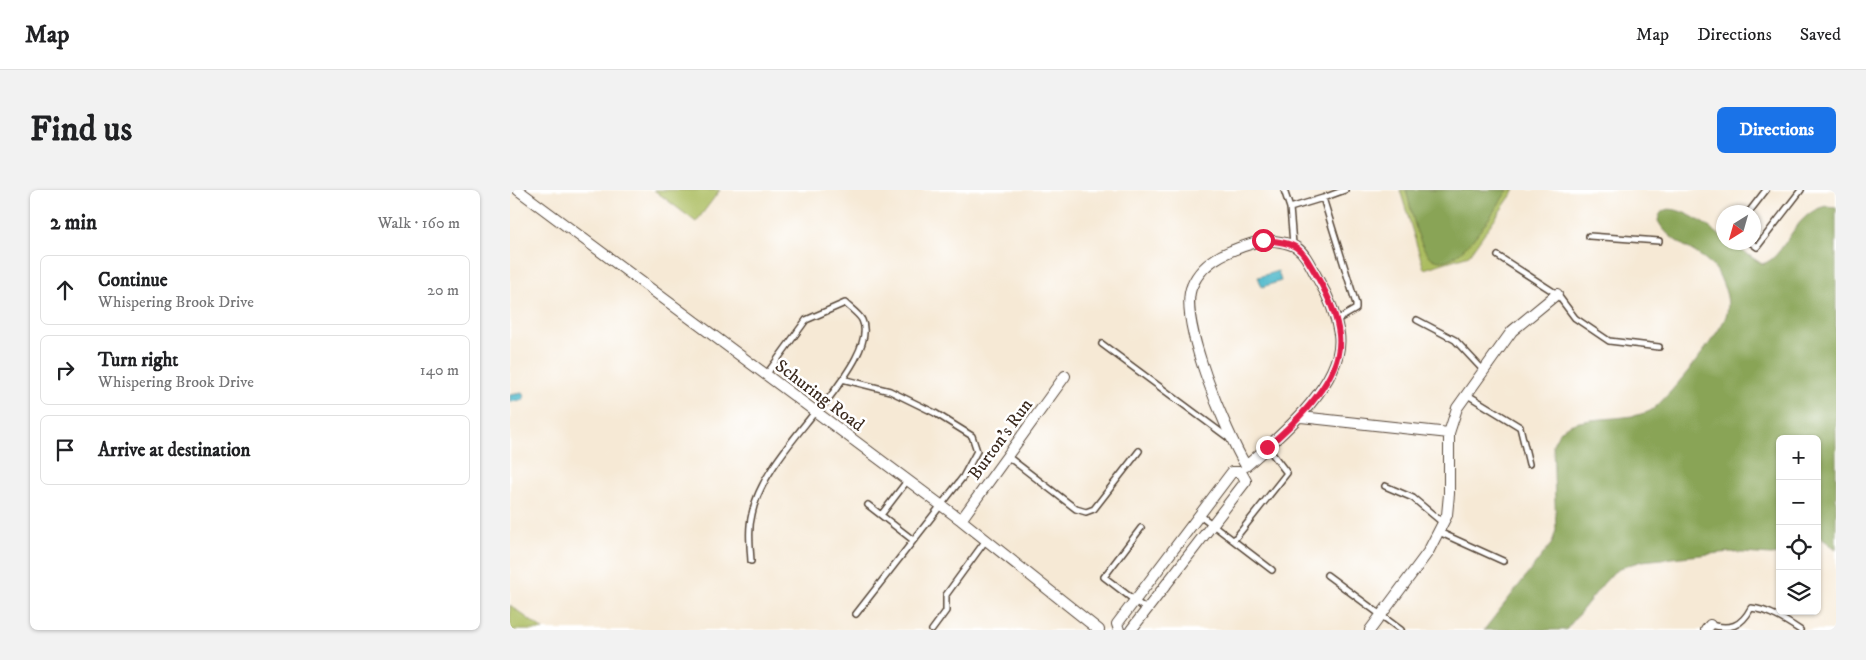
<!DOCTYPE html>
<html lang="en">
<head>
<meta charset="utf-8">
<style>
  body { margin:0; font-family:"IM FELL DW Pica",serif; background:#f2f2f2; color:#202124 }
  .controls { position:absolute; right:15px; bottom:15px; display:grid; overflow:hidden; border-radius:8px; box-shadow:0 1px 4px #0004 }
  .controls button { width:45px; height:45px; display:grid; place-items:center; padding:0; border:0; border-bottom:1px solid #e0e0e0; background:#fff; color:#202124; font:25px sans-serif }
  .compass { position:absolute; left:1206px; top:15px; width:45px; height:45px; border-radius:50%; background:#fff; box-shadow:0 1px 4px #0004; rotate:217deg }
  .stop { position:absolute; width:15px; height:15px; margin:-11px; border:4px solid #e11d48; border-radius:50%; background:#fff }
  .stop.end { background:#e11d48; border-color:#fff; box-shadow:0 1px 5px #0008 }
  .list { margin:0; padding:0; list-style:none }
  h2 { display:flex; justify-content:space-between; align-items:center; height:65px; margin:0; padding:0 20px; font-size:21px }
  h2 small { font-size:16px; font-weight:400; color:#757577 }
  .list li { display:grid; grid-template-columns:32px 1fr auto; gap:15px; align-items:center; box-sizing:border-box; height:70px; margin:0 10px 10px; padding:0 10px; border:1px solid #e0e0e0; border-radius:8px }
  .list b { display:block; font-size:19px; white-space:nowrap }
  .list p { margin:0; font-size:16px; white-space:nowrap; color:#757577 }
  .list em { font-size:16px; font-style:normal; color:#757577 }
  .icon { flex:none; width:28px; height:28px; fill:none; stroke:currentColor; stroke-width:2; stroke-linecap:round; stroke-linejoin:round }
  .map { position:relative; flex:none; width:1326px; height:440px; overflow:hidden; border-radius:8px }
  header { display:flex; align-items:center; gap:30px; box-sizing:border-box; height:70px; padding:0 25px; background:#fff; border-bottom:1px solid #e0e0e0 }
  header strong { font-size:24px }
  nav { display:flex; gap:28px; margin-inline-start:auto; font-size:18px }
  .intro { display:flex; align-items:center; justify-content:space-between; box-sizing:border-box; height:120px; padding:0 30px }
  h1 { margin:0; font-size:35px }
  .button { padding:12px 22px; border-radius:8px; background:#1a73e8; color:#fff; font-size:18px; font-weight:700 }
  main { display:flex; gap:30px; padding:0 30px }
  aside { flex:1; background:#fff; border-radius:8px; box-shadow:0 1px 4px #0004 }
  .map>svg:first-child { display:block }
  .green { fill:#acbd61; stroke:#747440 }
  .forest { fill:#89a457; stroke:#62673a }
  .water { fill:#4db8ca; stroke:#447174 }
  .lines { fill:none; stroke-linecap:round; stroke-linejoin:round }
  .lane-casing { stroke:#574739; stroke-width:8 }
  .street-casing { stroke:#574739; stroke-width:12 }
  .lane { stroke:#fff; stroke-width:5 }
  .street { stroke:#fff; stroke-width:10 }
  .route { stroke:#e11d48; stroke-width:6 }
  .labels { text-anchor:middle; stroke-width:5; stroke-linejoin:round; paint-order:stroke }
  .street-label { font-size:18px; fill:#3b2a1e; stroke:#fff }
</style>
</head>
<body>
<header>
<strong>Map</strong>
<nav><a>Map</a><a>Directions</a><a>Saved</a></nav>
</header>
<div class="intro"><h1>Find us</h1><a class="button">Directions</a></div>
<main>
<aside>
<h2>2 min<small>Walk · 160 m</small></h2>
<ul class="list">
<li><svg class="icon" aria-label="ahead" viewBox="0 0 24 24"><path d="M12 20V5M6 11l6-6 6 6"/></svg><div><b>Continue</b><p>Whispering Brook Drive</p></div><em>20 m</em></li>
<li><svg class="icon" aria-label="right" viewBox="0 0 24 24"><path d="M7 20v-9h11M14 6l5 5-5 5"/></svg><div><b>Turn right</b><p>Whispering Brook Drive</p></div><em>140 m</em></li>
<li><svg class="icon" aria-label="arrive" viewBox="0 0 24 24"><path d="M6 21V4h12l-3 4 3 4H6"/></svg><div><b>Arrive at destination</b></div></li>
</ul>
</aside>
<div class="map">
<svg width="1326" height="440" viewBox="0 0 1326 440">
  <rect width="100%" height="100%" fill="#fff"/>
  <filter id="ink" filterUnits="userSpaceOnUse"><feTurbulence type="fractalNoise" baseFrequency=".02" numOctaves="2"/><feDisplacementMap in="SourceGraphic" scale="10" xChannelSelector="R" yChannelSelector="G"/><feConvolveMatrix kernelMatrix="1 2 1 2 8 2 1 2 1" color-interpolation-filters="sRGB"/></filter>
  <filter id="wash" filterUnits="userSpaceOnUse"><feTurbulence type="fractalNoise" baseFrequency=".0096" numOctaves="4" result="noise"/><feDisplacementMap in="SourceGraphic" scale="20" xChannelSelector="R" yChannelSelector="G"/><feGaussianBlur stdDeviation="1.12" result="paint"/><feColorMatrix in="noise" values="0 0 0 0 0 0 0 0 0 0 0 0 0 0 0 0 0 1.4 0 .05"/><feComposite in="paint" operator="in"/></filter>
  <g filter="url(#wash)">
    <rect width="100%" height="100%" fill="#f6e9d5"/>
    <path class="green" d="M 144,0 L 210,0 L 186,32 Z
      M 890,0 L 1005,0 L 959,65 L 914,79 Z
      M 0,415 L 33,440 L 0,440 Z"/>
    <path class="forest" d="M 896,0 L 998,0 C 986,16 942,96 917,63 C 906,49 901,17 896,0 Z
      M 1316,16 L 1326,17 L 1326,359 L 1307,345 L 1307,249 L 1270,249 L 1270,364 L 1261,365 L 1220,362 L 1132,371 L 1115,376 L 1104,382 L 1093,394 L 1056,440 L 974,440 L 1042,353 L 1046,340 L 1043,254 C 1046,248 1049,242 1054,238 C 1074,225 1115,232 1140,221 C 1154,214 1211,142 1216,126 C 1219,117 1218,106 1214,97 C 1211,89 1207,79 1201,74 C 1184,58 1159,53 1148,31 C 1151,0 1203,39 1213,48 L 1214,52 L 1220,53 L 1252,74 C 1276,68 1281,24 1316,16 Z"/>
    <path class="water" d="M 768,81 L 771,91 L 752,97 L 748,87 Z
      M 12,203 L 14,206 L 13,210 L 0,212 L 0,205 Z"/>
  </g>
  <g filter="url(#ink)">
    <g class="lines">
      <g class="lane-casing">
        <path id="lane" d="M 774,0 L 780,18
          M 813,8 L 835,0
          M 1239,22 L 1256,0
          M 1079,46 L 1149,51
          M 1240,52 L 1247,57 L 1291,0
          M 783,54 L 780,18 L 813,8 L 846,114 L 846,119 L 825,131
          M 988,66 L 1047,104 L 1065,128 L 1099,151 L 1149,157
          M 907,130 L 945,150 L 973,180
          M 592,154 L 720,249
          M 332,189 L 380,201 L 425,223 L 462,246 L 467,261 L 453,287 L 346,424
          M 956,204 L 1010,237 L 1019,274
          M 497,266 L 566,319 L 576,322 L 584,319 L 629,261
          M 875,296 L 903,308 L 933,333
          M 358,315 L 403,350
          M 371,325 L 397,291
          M 690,325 L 762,380
          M 631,338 L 594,387 L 637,420
          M 929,342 L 993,371
          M 724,350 L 777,283 L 757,257
          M 241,371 C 240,355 238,339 242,324 C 249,288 283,250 305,222 L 311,219 C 325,199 364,154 352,130 C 349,124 340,118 335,113 L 296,130 L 256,185
          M 817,385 L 891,440
          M 1200,435 C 1220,440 1231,437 1241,418 C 1259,420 1275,430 1290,440
          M 422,440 L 436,421 L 436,405 L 476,350"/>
      </g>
      <g class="street-casing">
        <path id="street" d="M 8,0 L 451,330 L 589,440
          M 753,50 C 792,53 791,58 809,91 C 818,106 826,125 829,144 C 836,192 768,248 736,276 C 717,244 667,129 682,96 C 694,67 726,58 753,50 Z
          M 791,227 L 939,243
          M 451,330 L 555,186
          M 609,440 L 607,434 L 722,282 L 731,282
          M 621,440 L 736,291 L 731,282
          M 860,440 L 918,362 L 937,325 L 939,304 L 939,243 L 947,218 L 1002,141 L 1047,104
          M 1196,440 L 1200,435"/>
      </g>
      <use href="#lane" class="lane"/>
      <use href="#street" class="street"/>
    </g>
  </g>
  <g class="lines" filter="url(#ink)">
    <path class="route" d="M 753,50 C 790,53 790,57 808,88 C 817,104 827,125 829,145 C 834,187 786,232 757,257"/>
  </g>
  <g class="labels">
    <g class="street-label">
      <text transform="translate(310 205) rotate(37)" y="6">Schuring Road</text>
      <text transform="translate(490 249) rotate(-54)" y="6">Burton's Run</text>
    </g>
  </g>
</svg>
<div class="controls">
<button>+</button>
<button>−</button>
<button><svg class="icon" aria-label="locate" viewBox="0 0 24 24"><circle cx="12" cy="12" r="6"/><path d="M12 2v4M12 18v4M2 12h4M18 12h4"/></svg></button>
<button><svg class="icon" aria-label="layers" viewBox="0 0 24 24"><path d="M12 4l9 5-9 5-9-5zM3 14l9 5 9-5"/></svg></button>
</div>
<svg class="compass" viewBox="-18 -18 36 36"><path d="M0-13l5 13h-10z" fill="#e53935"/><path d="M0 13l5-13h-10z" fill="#757577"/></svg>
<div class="stop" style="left:753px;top:50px"></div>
<div class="stop end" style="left:757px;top:257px"></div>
</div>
</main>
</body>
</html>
